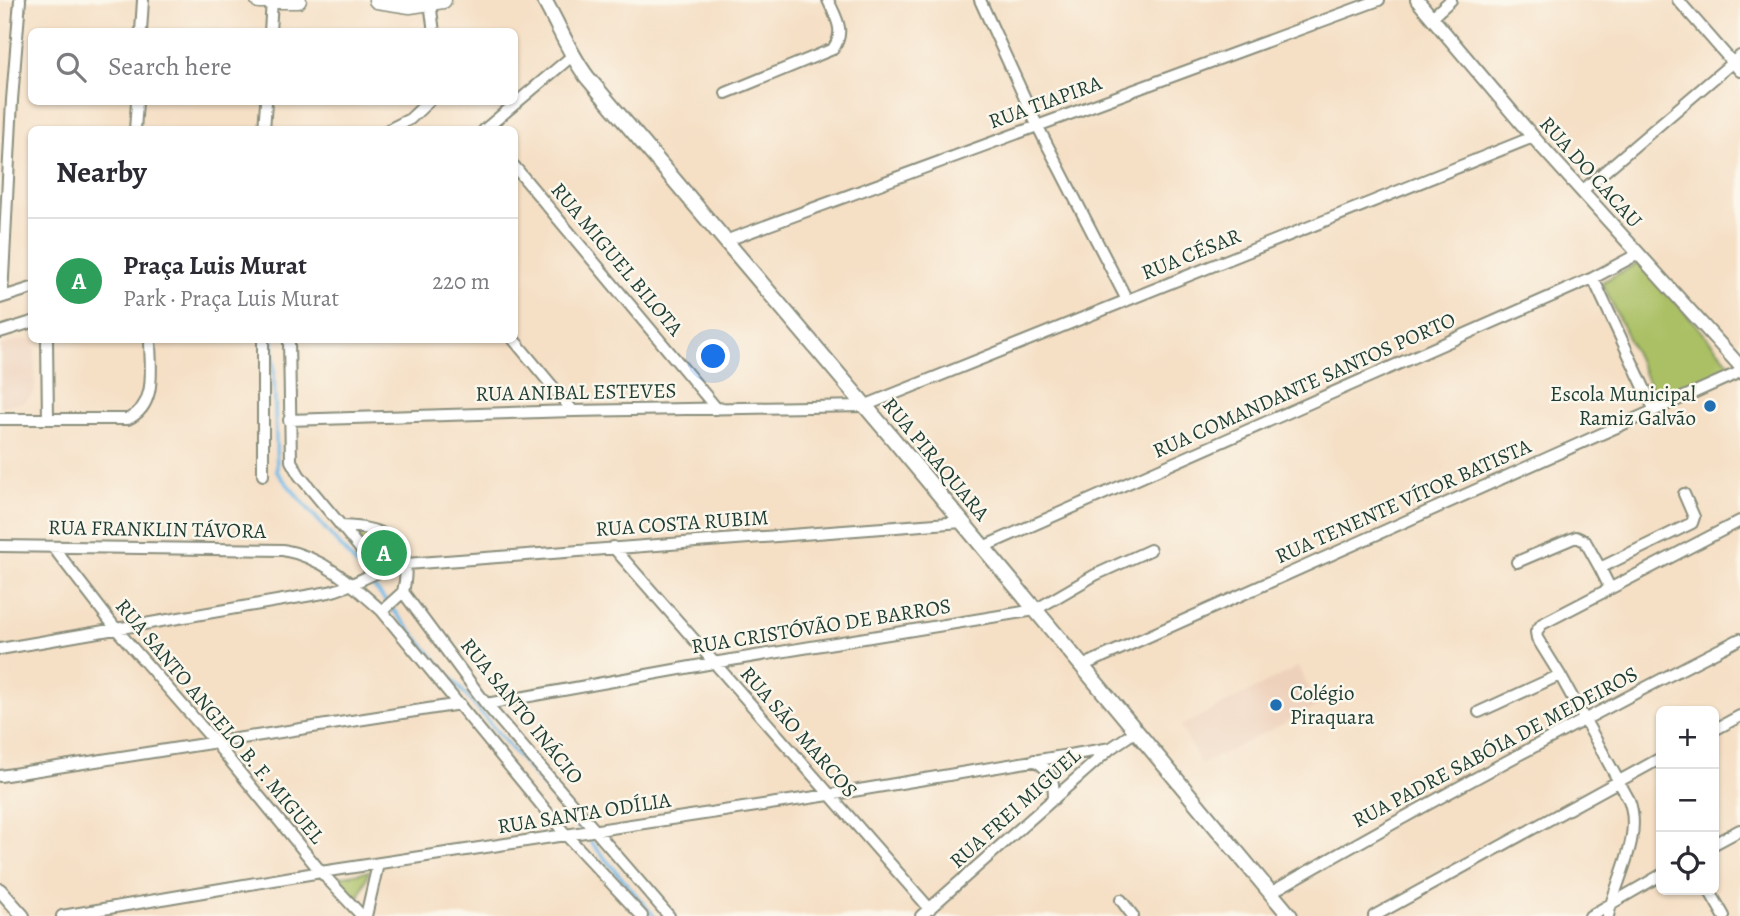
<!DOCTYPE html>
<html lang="en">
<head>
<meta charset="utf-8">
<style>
  body { margin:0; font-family:Alegreya,serif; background:#f2f2f3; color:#2b2b33 }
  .controls { position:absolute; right:21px; bottom:21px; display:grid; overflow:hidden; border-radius:10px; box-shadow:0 2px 5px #0004 }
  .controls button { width:63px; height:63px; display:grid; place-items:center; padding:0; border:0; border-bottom:2px solid #e1e1e2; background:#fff; color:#2b2b33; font:35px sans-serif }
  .you { position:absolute; left:714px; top:357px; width:24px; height:24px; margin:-18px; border:5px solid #fff; border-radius:50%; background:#1a73e8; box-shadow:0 0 0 10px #1a73e833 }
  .badge { display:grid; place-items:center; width:46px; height:46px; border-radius:50%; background:#d93025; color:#fff; font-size:23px; font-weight:700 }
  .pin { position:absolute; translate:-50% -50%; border:4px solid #fff; box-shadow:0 2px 7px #0006 }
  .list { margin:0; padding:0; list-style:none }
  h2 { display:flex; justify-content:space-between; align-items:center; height:91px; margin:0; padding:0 28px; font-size:30px }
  h2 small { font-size:23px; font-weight:400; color:#7c7c81 }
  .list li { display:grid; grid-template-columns:46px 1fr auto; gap:21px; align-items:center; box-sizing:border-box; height:126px; padding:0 28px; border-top:2px solid #e1e1e2 }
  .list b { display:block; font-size:26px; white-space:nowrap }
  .list p { margin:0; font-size:23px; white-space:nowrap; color:#7c7c81 }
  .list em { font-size:23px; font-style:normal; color:#7c7c81 }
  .icon { flex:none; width:38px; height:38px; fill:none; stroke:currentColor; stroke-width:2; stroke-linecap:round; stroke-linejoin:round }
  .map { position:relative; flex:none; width:1740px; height:916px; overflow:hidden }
  .search { position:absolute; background:#fff; box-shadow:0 2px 5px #0004; left:28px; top:28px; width:490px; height:77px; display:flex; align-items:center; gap:18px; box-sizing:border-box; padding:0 24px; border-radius:10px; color:#7c7c81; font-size:26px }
  .panel { position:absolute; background:#fff; box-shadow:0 2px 5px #0004; left:28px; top:126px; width:490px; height:217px; border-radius:10px }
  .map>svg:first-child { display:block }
  .built { fill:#eed1bb }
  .green { fill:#abc065; stroke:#657e4c; stroke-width:2 }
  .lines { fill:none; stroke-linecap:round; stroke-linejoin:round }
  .stream { stroke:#6fb9e8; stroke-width:3.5 }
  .minor-casing { stroke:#8a8e7c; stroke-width:14 }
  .tertiary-casing { stroke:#8a8e7c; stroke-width:16 }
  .secondary-casing { stroke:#8a8e7c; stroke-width:18 }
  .primary-casing { stroke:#8a8e7c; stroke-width:19 }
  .minor { stroke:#fff; stroke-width:10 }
  .tertiary { stroke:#fff; stroke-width:12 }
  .secondary { stroke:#fff; stroke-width:14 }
  .primary { stroke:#fff; stroke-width:16 }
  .poi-dot { fill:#1f6fb2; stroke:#fbf7ec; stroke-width:2.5 }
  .labels { text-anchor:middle; stroke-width:5; stroke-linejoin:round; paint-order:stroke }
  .street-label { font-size:21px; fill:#1f3d34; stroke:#fbf7ec }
  .poi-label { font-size:21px; fill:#1f3d34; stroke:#fbf7ec; text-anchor:end }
</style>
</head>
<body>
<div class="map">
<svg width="1740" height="916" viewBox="0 0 1740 916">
  <rect width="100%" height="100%" fill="#fbf7ec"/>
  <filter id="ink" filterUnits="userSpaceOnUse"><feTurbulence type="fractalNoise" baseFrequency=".0143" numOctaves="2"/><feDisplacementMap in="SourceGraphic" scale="14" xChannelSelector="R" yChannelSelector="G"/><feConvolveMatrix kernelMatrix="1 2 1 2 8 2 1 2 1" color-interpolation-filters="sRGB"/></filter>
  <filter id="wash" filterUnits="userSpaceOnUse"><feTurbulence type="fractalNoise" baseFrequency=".00686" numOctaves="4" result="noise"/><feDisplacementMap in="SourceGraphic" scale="28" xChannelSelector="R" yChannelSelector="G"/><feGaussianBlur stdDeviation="1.57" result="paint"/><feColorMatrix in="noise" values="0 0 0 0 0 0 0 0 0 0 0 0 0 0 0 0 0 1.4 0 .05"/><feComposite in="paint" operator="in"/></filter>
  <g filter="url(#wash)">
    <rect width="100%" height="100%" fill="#f5dfc5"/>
    <path class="built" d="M 25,339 L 32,340 L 35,344 L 35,392 L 24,402 L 0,406 L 0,346 Z
      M 1298,667 L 1318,706 L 1201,765 L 1181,726 Z"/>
    <path class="green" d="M 1641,262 L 1734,368 L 1657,401 L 1602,282 Z
      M 366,532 C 387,539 390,541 399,562 L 379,560 L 353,534 Z
      M 369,871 L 358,900 L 333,878 Z"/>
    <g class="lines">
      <path class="stream" d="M 273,340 L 277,472 L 358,567
        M 372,585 L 654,916"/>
    </g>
  </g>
  <g filter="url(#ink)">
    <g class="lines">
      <g class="minor-casing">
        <path id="minor" d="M 980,0 L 1037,125 L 1127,300
          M 1678,0 L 1740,71
          M 430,3 L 434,32
          M 1432,17 L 1451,0
          M 141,32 L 143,0
          M 270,32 L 272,0
          M 726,93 L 833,49 C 846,31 836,18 828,0
          M 135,130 L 137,102
          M 264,130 L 266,102
          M 388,130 L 410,119 L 428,102
          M 484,130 L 572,56
          M 514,166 L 717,409
          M 1583,190 L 1740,56
          M 725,241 L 1379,0
          M 1593,278 L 1654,409
          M 2,297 L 12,100 L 20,0
          M 0,298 L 32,288
          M 0,332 L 32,322
          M 47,340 L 48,419
          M 263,340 L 263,475
          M 289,340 L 291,461 L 299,475 L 378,570
          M 514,340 L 573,411
          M 0,419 L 128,419 C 158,405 150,368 150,340
          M 289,420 L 573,411 L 864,406 L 1533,137
          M 341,526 C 385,527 415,541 403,592
          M 0,546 L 283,550 C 323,557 352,584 382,611 L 566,835 L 642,916
          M 53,547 L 117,630 L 214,741 L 321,872 L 362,916
          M 613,547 L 930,909
          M 983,547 L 1593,278 L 1638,254
          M 1517,562 L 1576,537 L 1585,541 L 1600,568
          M 1610,588 L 1600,568 L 1692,523 L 1694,517 L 1684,494
          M 403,592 L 486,704 L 669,916
          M 382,611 L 403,592
          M 0,649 L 329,592 C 358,585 374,569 406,564 L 962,522
          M 1082,666 L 1740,372
          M 1560,675 L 1629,800 C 1643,837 1616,879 1608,916
          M 486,704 L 713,663 L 1035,610 L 1095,575 L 1150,550
          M 1479,712 L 1560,675 L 1537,638 L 1536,632 L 1542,624 L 1740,521
          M 1714,730 L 1740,716
          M 1034,760 C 1052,771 1054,779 1054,799
          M 0,776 L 460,704
          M 1714,844 L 1740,830
          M 1709,890 L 1724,916
          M 1270,893 C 1425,804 1581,720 1740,639
          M 1121,900 L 1133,916
          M 62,916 L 321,872 L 829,795 L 1111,748
          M 366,916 L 378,864
          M 921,916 L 1111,748 L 1136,731
          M 1374,916 L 1661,758
          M 1590,916 L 1661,875"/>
      </g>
      <g class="tertiary-casing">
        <path id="tertiary" d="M 1417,0 L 1533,137 L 1740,366
          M 0,890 L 23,916"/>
      </g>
      <g class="secondary-casing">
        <path id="secondary" d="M 544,0 C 559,26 569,53 587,77 L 889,434 L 1290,916"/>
      </g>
      <g class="primary-casing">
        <path id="primary" d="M 259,0 L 298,0
          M 377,0 L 410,5 L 443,0"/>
      </g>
      <use href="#minor" class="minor"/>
      <use href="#tertiary" class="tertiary"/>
      <use href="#secondary" class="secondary"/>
      <use href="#primary" class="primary"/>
    </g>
  </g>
  <g class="poi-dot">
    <circle cx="1710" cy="406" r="7"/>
    <circle cx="1276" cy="705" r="7"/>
  </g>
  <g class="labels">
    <g class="street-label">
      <text transform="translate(1045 102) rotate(-20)" y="7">RUA TIAPIRA</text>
      <text transform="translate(1591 172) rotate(48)" y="7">RUA DO CACAU</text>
      <text transform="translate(1191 254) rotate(-22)" y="7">RUA CÉSAR</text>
      <text transform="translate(617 259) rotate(50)" y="7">RUA MIGUEL BILOTA</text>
      <text transform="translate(1304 385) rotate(-24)" y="7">RUA COMANDANTE SANTOS PORTO</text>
      <text transform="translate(576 392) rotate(-1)" y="7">RUA ANIBAL ESTEVES</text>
      <text transform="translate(936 459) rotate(50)" y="7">RUA PIRAQUARA</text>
      <text transform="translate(1403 501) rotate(-24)" y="7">RUA TENENTE VÍTOR BATISTA</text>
      <text transform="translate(682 523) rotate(-4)" y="7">RUA COSTA RUBIM</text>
      <text transform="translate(157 529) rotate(1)" y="7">RUA FRANKLIN TÁVORA</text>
      <text transform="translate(821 626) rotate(-9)" y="7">RUA CRISTÓVÃO DE BARROS</text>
      <text transform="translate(522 711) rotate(51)" y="7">RUA SANTO INÁCIO</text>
      <text transform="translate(220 721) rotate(50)" y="7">RUA SANTO ANGELO B. F. MIGUEL</text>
      <text transform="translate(799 732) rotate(49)" y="7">RUA SĀO MARCOS</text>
      <text transform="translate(1495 747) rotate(-28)" y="7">RUA PADRE SABÓIA DE MEDEIROS</text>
      <text transform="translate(1015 808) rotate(-42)" y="7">RUA FREI MIGUEL</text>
      <text transform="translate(584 813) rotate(-9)" y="7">RUA SANTA ODÍLIA</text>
    </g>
    <g class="poi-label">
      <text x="1696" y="401">Escola Municipal<tspan x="1696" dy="24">Ramiz Galvão</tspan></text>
      <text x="1290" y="700" text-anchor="start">Colégio<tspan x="1290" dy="24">Piraquara</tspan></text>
    </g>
  </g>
</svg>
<div class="controls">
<button>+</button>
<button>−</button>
<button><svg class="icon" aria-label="locate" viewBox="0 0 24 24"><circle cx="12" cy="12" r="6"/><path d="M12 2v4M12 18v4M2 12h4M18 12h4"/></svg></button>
</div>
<div class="you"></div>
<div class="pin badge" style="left:384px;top:553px;background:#2e9e5b">A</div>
<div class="search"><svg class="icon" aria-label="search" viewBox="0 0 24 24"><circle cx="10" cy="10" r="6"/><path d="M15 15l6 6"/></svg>Search here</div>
<section class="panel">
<h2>Nearby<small></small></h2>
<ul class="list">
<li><span class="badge" style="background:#2e9e5b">A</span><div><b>Praça Luis Murat</b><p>Park · Praça Luis Murat</p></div><em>220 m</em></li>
</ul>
</section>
</div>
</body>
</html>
